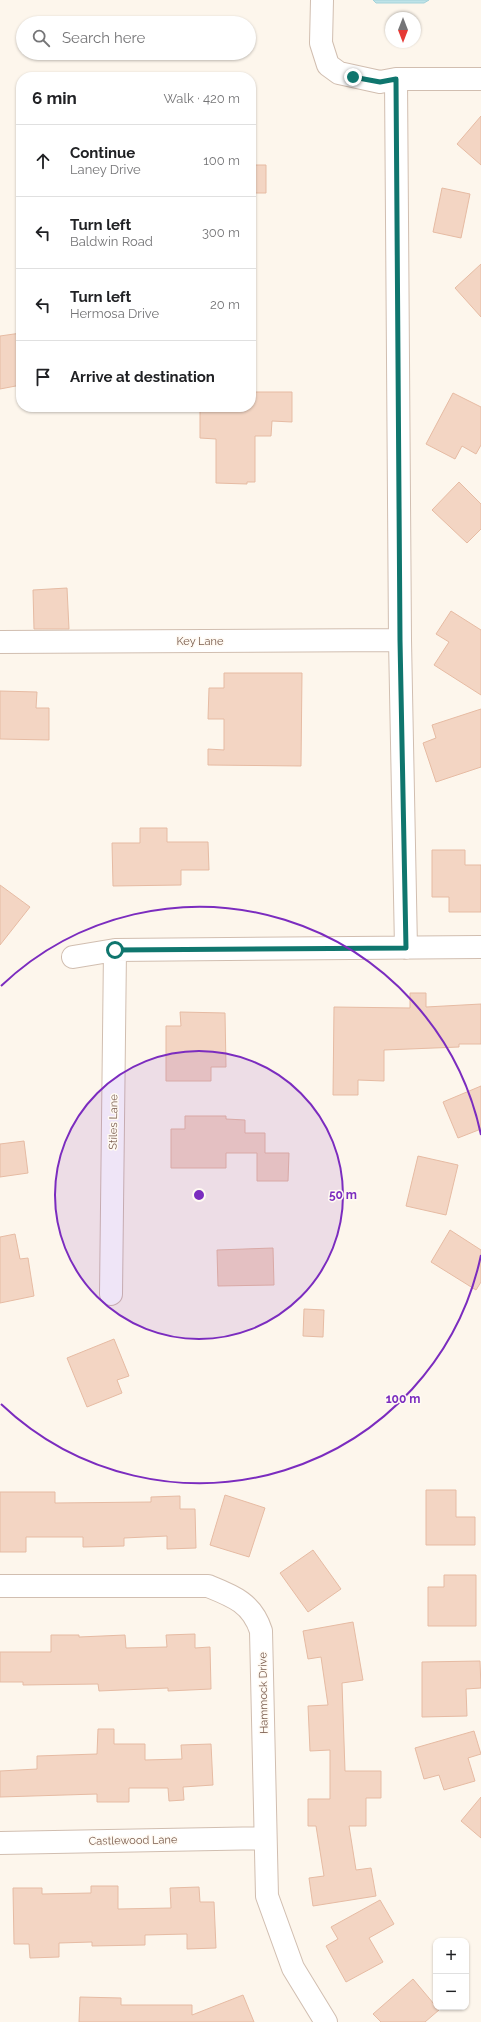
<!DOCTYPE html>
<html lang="en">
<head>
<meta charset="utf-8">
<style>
  body { margin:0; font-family:Raleway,sans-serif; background:#f6f6f6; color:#202124 }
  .controls { position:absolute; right:12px; bottom:12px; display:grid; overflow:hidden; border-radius:8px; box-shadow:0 1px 3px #0004 }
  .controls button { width:36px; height:36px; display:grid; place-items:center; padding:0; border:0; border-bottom:1px solid #e0e0e0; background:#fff; color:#202124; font:20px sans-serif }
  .compass { position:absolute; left:385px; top:12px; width:36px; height:36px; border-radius:50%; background:#fff; box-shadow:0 1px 3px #0004; rotate:180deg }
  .stop { position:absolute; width:12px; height:12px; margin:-9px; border:3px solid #0f766e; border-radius:50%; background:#fff }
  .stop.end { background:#0f766e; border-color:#fff; box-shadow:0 1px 4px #0008 }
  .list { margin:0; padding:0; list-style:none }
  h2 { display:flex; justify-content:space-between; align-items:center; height:52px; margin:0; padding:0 16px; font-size:17px }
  h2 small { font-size:13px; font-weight:400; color:#757577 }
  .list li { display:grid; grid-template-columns:26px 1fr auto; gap:12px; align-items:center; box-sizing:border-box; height:72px; padding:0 16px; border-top:1px solid #e0e0e0 }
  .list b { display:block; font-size:15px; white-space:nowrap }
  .list p { margin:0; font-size:13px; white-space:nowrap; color:#757577 }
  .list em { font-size:13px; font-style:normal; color:#757577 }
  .icon { flex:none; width:22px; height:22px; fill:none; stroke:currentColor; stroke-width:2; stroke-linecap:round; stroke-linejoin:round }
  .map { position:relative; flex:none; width:481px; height:2022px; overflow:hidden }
  .search { position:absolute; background:#fff; box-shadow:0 1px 3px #0004; left:16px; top:16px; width:240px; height:44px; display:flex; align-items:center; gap:10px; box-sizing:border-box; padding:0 14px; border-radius:22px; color:#757577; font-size:15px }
  .panel { position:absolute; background:#fff; box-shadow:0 1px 3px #0004; left:16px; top:72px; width:240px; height:340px; border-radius:16px }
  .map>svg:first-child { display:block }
  .water { fill:#bfe3e8; stroke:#a5d3da }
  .building { fill:#f3d5c3; stroke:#e6bba3 }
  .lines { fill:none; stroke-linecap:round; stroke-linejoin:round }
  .minor-casing { stroke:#d1beb0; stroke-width:24 }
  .minor { stroke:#fff; stroke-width:22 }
  .route { stroke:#0f766e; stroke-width:5 }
  .ring { fill:none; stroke:#7b2cbf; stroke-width:2 }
  .labels { text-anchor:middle; stroke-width:3; stroke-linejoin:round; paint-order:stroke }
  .street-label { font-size:11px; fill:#7a5c4d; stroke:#fffaf3 }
  .centre { fill:#7b2cbf; stroke:#fffaf3; stroke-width:2 }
  .ring-label { font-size:12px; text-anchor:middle; font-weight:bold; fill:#7b2cbf; stroke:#fffaf3; stroke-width:3; stroke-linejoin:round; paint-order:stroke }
</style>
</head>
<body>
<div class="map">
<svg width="481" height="2022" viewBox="0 0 481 2022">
  <rect width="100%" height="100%" fill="#fdf6ec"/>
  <path class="water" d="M 373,0 L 429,0 L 424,3 L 376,3 Z"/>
  <path class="building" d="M 481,116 L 481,165 L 457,144 Z
    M 251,165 L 266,165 L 266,193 L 251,193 Z
    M 442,188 L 470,194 L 461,238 L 433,232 Z
    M 481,264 L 481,317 L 455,288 Z
    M 21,333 L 21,385 L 0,389 L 0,336 Z
    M 251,392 L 292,392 L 292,422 L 272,421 L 271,436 L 255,436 L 255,482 L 247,482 L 247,484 L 216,483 L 216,439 L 200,438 L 200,407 L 251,407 Z
    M 453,393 L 481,407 L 481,445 L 476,454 L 462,446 L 455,459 L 426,444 Z
    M 459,482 L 481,504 L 481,529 L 467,543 L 432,510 Z
    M 67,588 L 69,629 L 34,629 L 33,590 Z
    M 451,611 L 481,630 L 481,695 L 434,665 L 449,642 L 436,634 Z
    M 224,673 L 302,673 L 301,766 L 208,765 L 208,749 L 224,750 L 224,719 L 208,719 L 209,688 L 224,688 Z
    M 0,691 L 37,692 L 36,708 L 49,708 L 49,740 L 0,739 Z
    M 481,709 L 481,767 L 436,782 L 423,743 L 436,738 L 432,725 Z
    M 140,828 L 167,828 L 167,842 L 208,842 L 209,870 L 181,870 L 181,885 L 113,886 L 112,843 L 140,843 Z
    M 432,850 L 465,850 L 465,865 L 481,865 L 481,912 L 449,912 L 449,897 L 432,897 Z
    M 0,885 L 30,907 L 0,945 Z
    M 410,993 L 426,993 L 426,1007 L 481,1004 L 481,1044 L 459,1044 L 459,1047 L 384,1050 L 384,1081 L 358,1080 L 358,1095 L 333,1095 L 334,1007 L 410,1008 Z
    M 180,1012 L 225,1013 L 226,1067 L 211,1067 L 211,1081 L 166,1081 L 166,1026 L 181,1026 Z
    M 481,1086 L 481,1129 L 458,1138 L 443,1102 Z
    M 185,1116 L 226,1116 L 226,1119 L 245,1120 L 245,1133 L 265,1133 L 265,1153 L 289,1153 L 288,1181 L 257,1181 L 257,1153 L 226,1153 L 226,1168 L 171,1168 L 171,1129 L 185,1129 Z
    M 24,1141 L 28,1173 L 0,1177 L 0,1144 Z
    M 418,1156 L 458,1165 L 446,1215 L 406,1206 Z
    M 450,1230 L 481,1250 L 481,1282 L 476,1290 L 431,1262 Z
    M 15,1234 L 20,1259 L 28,1258 L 34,1296 L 0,1303 L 0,1237 Z
    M 273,1248 L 274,1285 L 218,1286 L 217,1250 Z
    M 304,1309 L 324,1310 L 323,1337 L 303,1336 Z
    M 114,1339 L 129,1376 L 117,1380 L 122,1393 L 87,1407 L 67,1358 Z
    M 426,1490 L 456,1490 L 456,1517 L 475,1517 L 475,1545 L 426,1545 Z
    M 0,1492 L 55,1492 L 55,1503 L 151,1502 L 151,1497 L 180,1496 L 180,1509 L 195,1509 L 196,1548 L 167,1549 L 167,1536 L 124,1538 L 124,1546 L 83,1547 L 83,1537 L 26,1537 L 26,1552 L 0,1552 Z
    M 225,1495 L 265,1508 L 249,1557 L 210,1545 Z
    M 313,1550 L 341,1589 L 308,1612 L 280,1573 Z
    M 444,1575 L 476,1575 L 476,1626 L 428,1626 L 428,1587 L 444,1587 Z
    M 353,1622 L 363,1680 L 342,1683 L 345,1771 L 381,1771 L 381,1798 L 366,1798 L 366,1826 L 349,1826 L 356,1870 L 371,1868 L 376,1896 L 313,1906 L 309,1878 L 324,1876 L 316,1826 L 308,1826 L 308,1799 L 330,1799 L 330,1750 L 310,1751 L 308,1706 L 328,1705 L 321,1657 L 308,1659 L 303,1631 Z
    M 195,1634 L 195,1648 L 210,1647 L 211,1689 L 168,1691 L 168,1688 L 99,1691 L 98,1684 L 23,1685 L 23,1682 L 0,1682 L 0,1652 L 51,1652 L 51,1635 L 79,1635 L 79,1637 L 125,1635 L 126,1648 L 167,1647 L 166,1635 Z
    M 480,1661 L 481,1688 L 466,1689 L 467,1716 L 422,1717 L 422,1662 Z
    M 98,1729 L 114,1729 L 114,1744 L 145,1744 L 145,1760 L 182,1759 L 181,1745 L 211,1744 L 213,1785 L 183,1787 L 184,1800 L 169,1801 L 168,1788 L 129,1788 L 129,1802 L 97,1802 L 97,1794 L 0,1797 L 0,1771 L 37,1769 L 37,1756 L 97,1754 Z
    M 474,1731 L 481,1754 L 468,1758 L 475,1781 L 444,1790 L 439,1775 L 424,1779 L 415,1748 Z
    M 481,1797 L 481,1838 L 461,1821 Z
    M 91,1886 L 118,1886 L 118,1909 L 171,1908 L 170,1888 L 199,1887 L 200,1902 L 214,1902 L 216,1948 L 187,1949 L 187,1934 L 145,1935 L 145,1945 L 92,1946 L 92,1942 L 59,1943 L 59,1957 L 30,1958 L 29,1944 L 14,1944 L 13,1888 L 42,1888 L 42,1894 L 91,1893 Z
    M 380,1900 L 394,1924 L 369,1938 L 383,1962 L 346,1982 L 326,1946 L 338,1939 L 331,1927 Z
    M 413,1979 L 439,2010 L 425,2022 L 381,2022 L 373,2014 Z
    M 243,1995 L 254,2022 L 79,2022 L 80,1997 L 121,1998 L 121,2005 L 192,2005 L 192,2015 Z"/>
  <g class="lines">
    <g class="minor-casing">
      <path id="minor" d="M 322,0 L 321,43 L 328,65 L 339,73 L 380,82 L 396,79 L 481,79
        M 396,79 L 400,640 L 406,948
        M 0,642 L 400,640
        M 73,957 L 115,950 L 481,947
        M 111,1294 L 115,950
        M 0,1586 L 208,1586 C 233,1596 252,1603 261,1631 L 267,1896 L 293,1968 L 326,2022
        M 0,1843 L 265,1838"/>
    </g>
    <use href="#minor" class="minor"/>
  </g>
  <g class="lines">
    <path class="route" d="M 115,950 L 406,948 L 400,640 L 396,79 L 380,82 L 353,77"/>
  </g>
  <circle cx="199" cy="1195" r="144" fill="#7b2cbf" fill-opacity=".12"/>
  <g class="ring">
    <circle cx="199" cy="1195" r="144"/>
    <path d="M481 1255A288 288 0 0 1 1 1404M1 986A288 288 0 0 1 481 1135"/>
  </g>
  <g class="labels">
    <g class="street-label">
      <text x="200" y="645">Key Lane</text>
      <text transform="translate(113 1122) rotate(-89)" y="4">Stiles Lane</text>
      <text transform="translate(263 1693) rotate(-91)" y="4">Hammock Drive</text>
      <text transform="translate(133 1840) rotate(-1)" y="4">Castlewood Lane</text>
    </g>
  </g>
  <circle cx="199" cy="1195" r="6" class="centre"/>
  <g class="ring-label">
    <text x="343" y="1199">50 m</text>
    <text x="403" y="1403">100 m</text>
  </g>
</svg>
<div class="controls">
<button>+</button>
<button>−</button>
</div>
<svg class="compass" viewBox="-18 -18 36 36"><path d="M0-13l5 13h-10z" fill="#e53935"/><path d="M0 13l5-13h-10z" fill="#757577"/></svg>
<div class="stop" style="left:115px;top:950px"></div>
<div class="stop end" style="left:353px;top:77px"></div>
<div class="search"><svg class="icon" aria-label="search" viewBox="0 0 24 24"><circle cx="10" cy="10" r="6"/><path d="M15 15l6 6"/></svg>Search here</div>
<section class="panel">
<h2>6 min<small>Walk · 420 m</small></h2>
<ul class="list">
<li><svg class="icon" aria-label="ahead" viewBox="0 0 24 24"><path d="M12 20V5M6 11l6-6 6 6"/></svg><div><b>Continue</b><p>Laney Drive</p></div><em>100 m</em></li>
<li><svg class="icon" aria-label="left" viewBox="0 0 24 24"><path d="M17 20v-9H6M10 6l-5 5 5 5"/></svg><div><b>Turn left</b><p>Baldwin Road</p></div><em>300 m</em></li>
<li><svg class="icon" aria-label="left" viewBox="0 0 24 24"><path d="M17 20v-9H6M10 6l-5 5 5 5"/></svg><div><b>Turn left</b><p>Hermosa Drive</p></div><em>20 m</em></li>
<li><svg class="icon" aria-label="arrive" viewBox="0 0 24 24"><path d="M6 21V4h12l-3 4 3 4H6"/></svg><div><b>Arrive at destination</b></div></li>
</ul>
</section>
</div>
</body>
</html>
